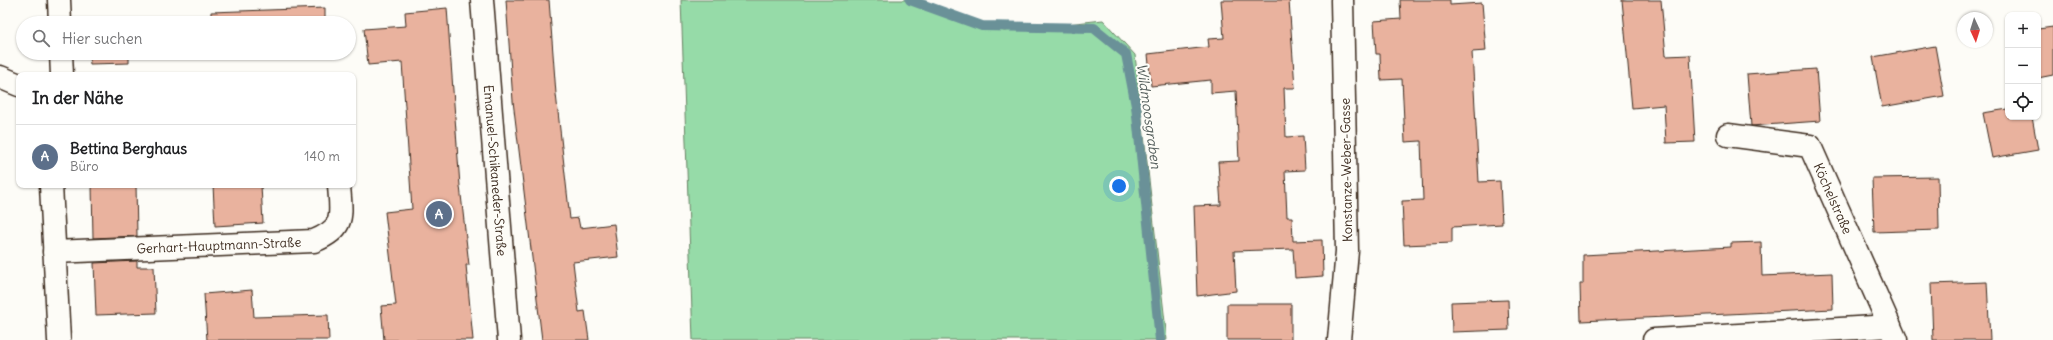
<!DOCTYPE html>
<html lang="de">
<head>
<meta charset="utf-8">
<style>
  body { margin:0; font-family:Delius,sans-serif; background:#f2f2f2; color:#202124 }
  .controls { position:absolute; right:12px; top:12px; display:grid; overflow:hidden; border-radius:8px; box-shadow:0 1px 3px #0004 }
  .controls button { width:36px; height:36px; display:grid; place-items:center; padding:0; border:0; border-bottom:1px solid #e0e0e0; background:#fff; color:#202124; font:20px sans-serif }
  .compass { position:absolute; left:1957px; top:12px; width:36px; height:36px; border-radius:50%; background:#fff; box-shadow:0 1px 3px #0004; rotate:176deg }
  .you { position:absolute; left:1119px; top:186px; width:14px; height:14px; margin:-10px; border:3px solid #fff; border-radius:50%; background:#1a73e8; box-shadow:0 0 0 6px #1a73e833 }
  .badge { display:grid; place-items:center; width:26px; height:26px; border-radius:50%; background:#3b2a1e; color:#fff; font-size:13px; font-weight:700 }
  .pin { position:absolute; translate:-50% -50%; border:2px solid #fff; box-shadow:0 1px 4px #0006 }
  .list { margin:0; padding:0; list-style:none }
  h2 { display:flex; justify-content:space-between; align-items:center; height:52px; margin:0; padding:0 16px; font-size:17px }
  h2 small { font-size:13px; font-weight:400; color:#757577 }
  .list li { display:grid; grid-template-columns:26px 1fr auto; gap:12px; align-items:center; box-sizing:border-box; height:64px; padding:0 16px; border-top:1px solid #e0e0e0 }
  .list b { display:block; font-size:15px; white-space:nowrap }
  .list p { margin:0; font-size:13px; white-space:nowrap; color:#757577 }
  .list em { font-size:13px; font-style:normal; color:#757577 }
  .icon { flex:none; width:22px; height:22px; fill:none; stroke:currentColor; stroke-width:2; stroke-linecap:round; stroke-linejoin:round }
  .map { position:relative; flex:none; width:2053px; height:340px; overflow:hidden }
  .search { position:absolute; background:#fff; box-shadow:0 1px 3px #0004; left:16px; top:16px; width:340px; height:44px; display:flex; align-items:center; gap:10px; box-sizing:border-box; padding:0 14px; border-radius:22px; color:#757577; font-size:15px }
  .panel { position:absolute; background:#fff; box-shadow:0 1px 3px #0004; left:16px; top:72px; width:340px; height:116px; border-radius:8px }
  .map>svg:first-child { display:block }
  .green { fill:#96dba8; stroke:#688263 }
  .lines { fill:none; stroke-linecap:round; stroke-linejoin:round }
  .stream { stroke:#6a9198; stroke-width:10 }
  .building { fill:#e9b29e; stroke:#3b2a1e }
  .minor-casing { stroke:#3b2a1e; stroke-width:25 }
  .minor { stroke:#fdfcf7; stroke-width:22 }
  .labels { text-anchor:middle; stroke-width:4; stroke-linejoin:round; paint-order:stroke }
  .street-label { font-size:13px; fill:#3b2a1e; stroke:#fdfcf7 }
  .water-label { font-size:14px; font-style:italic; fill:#535d5b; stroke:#fdfcf7 }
</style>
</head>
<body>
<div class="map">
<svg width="2053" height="340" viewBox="0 0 2053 340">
  <rect width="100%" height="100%" fill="#fdfcf7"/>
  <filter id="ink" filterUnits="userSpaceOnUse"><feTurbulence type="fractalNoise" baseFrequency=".025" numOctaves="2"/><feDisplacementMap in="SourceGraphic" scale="8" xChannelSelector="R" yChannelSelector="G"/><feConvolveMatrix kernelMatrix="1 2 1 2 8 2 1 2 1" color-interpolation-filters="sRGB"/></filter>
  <g filter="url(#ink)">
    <path class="green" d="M 681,0 L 920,0 L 1004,31 L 1103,20 L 1135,55 L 1167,340 L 693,340 Z"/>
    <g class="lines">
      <path class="stream" d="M 910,0 L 982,26 L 1094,28 L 1126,54 L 1136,106 L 1160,340"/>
    </g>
    <path class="building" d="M 506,0 L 549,0 L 556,94 L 570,219 L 578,218 L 580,228 L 614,224 L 618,257 L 573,262 L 579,312 L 585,311 L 589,340 L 542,340 L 513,101 Z
      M 1221,0 L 1289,0 L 1295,88 L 1284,88 L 1286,137 L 1303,136 L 1305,170 L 1285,171 L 1287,217 L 1292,217 L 1293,241 L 1322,240 L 1323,276 L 1295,278 L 1293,249 L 1234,251 L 1236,291 L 1197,296 L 1194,206 L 1221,205 L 1218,162 L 1239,161 L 1236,91 L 1211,93 L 1211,80 L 1151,86 L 1148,54 L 1209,47 L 1208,39 L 1224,38 Z
      M 1400,0 L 1450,0 L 1450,5 L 1482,3 L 1486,51 L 1472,52 L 1479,182 L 1500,181 L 1502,224 L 1452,227 L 1452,243 L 1404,245 L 1402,201 L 1423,200 L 1421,141 L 1405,142 L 1402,79 L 1381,80 L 1380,54 L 1376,54 L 1374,21 L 1401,19 Z
      M 1622,0 L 1661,0 L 1666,56 L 1690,55 L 1695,142 L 1666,143 L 1664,105 L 1632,108 Z
      M 325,8 L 325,23 L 211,23 L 211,12 Z
      M 447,8 L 460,186 L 469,265 L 466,265 L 473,340 L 384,340 L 381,306 L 396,305 L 385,212 L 412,209 L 402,62 L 368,65 L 364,29 L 406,26 L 405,12 Z
      M 128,21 L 128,23 L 88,23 L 88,22 Z
      M 2053,27 L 2053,75 L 2038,78 L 2038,29 Z
      M 1935,46 L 1944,96 L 1882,107 L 1873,57 Z
      M 89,53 L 129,53 L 129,63 L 90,64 Z
      M 212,53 L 312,53 L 212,57 Z
      M 1816,69 L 1820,121 L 1751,126 L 1747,74 Z
      M 2008,109 L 2008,117 L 2032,117 L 2038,150 L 1992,158 L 1983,113 Z
      M 1938,177 L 1939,230 L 1874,232 L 1872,178 Z
      M 92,185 L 136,185 L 137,236 L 93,238 Z
      M 213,185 L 261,185 L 263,223 L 215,226 Z
      M 1761,242 L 1762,276 L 1832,273 L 1833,309 L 1581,321 L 1580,284 L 1583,284 L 1583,255 L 1731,247 L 1731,243 Z
      M 137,261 L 137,267 L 154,267 L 156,313 L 96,315 L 94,263 Z
      M 1987,282 L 1990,340 L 1933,340 L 1931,284 Z
      M 252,290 L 254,317 L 328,315 L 329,340 L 207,340 L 204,294 Z
      M 1508,300 L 1509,330 L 1452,332 L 1451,302 Z
      M 1227,304 L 1291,304 L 1291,340 L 1227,340 Z"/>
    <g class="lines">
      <g class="minor-casing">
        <g id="minor">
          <path d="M 59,0 L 60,23"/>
          <path id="s1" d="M 482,0 L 509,340"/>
          <path d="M 61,53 L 62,75"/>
          <path d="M 0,77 L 19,85"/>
          <path id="s2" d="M 1728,135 L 1810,146 L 1896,340"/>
          <path d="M 51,185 L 59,340"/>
          <path id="s3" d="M 54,252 L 314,241 C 346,228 341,216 339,185"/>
          <path d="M 1339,340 L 1347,251 L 1342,0"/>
          <path d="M 1654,340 L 1890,326"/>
        </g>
      </g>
      <use href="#minor" class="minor"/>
    </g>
  </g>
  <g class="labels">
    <g class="street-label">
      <text dy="5" stroke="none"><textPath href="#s1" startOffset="171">Emanuel-Schikaneder-Straße</textPath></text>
      <text transform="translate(1346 170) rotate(-91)" y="5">Konstanze-Weber-Gasse</text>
      <text dy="5" stroke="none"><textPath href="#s2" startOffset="140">Köchelstraße</textPath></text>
      <text dy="5" stroke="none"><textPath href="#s3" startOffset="165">Gerhart-Hauptmann-Straße</textPath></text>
    </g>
    <g class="water-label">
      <text transform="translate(1149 116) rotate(82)" y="5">Wildmoosgraben</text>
    </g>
  </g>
</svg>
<div class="controls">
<button>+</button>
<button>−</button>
<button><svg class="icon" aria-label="locate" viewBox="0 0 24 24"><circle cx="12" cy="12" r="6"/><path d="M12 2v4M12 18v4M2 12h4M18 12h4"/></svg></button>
</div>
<svg class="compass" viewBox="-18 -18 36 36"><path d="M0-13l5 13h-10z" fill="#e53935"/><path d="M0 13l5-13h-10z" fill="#757577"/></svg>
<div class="you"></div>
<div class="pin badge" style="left:439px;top:214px;background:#5c6f8a">A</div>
<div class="search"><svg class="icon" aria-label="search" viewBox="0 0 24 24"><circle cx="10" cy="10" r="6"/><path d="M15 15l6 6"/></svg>Hier suchen</div>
<section class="panel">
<h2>In der Nähe<small></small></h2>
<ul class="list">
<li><span class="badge" style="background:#5c6f8a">A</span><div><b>Bettina Berghaus</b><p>Büro</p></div><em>140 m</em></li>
</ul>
</section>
</div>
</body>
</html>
